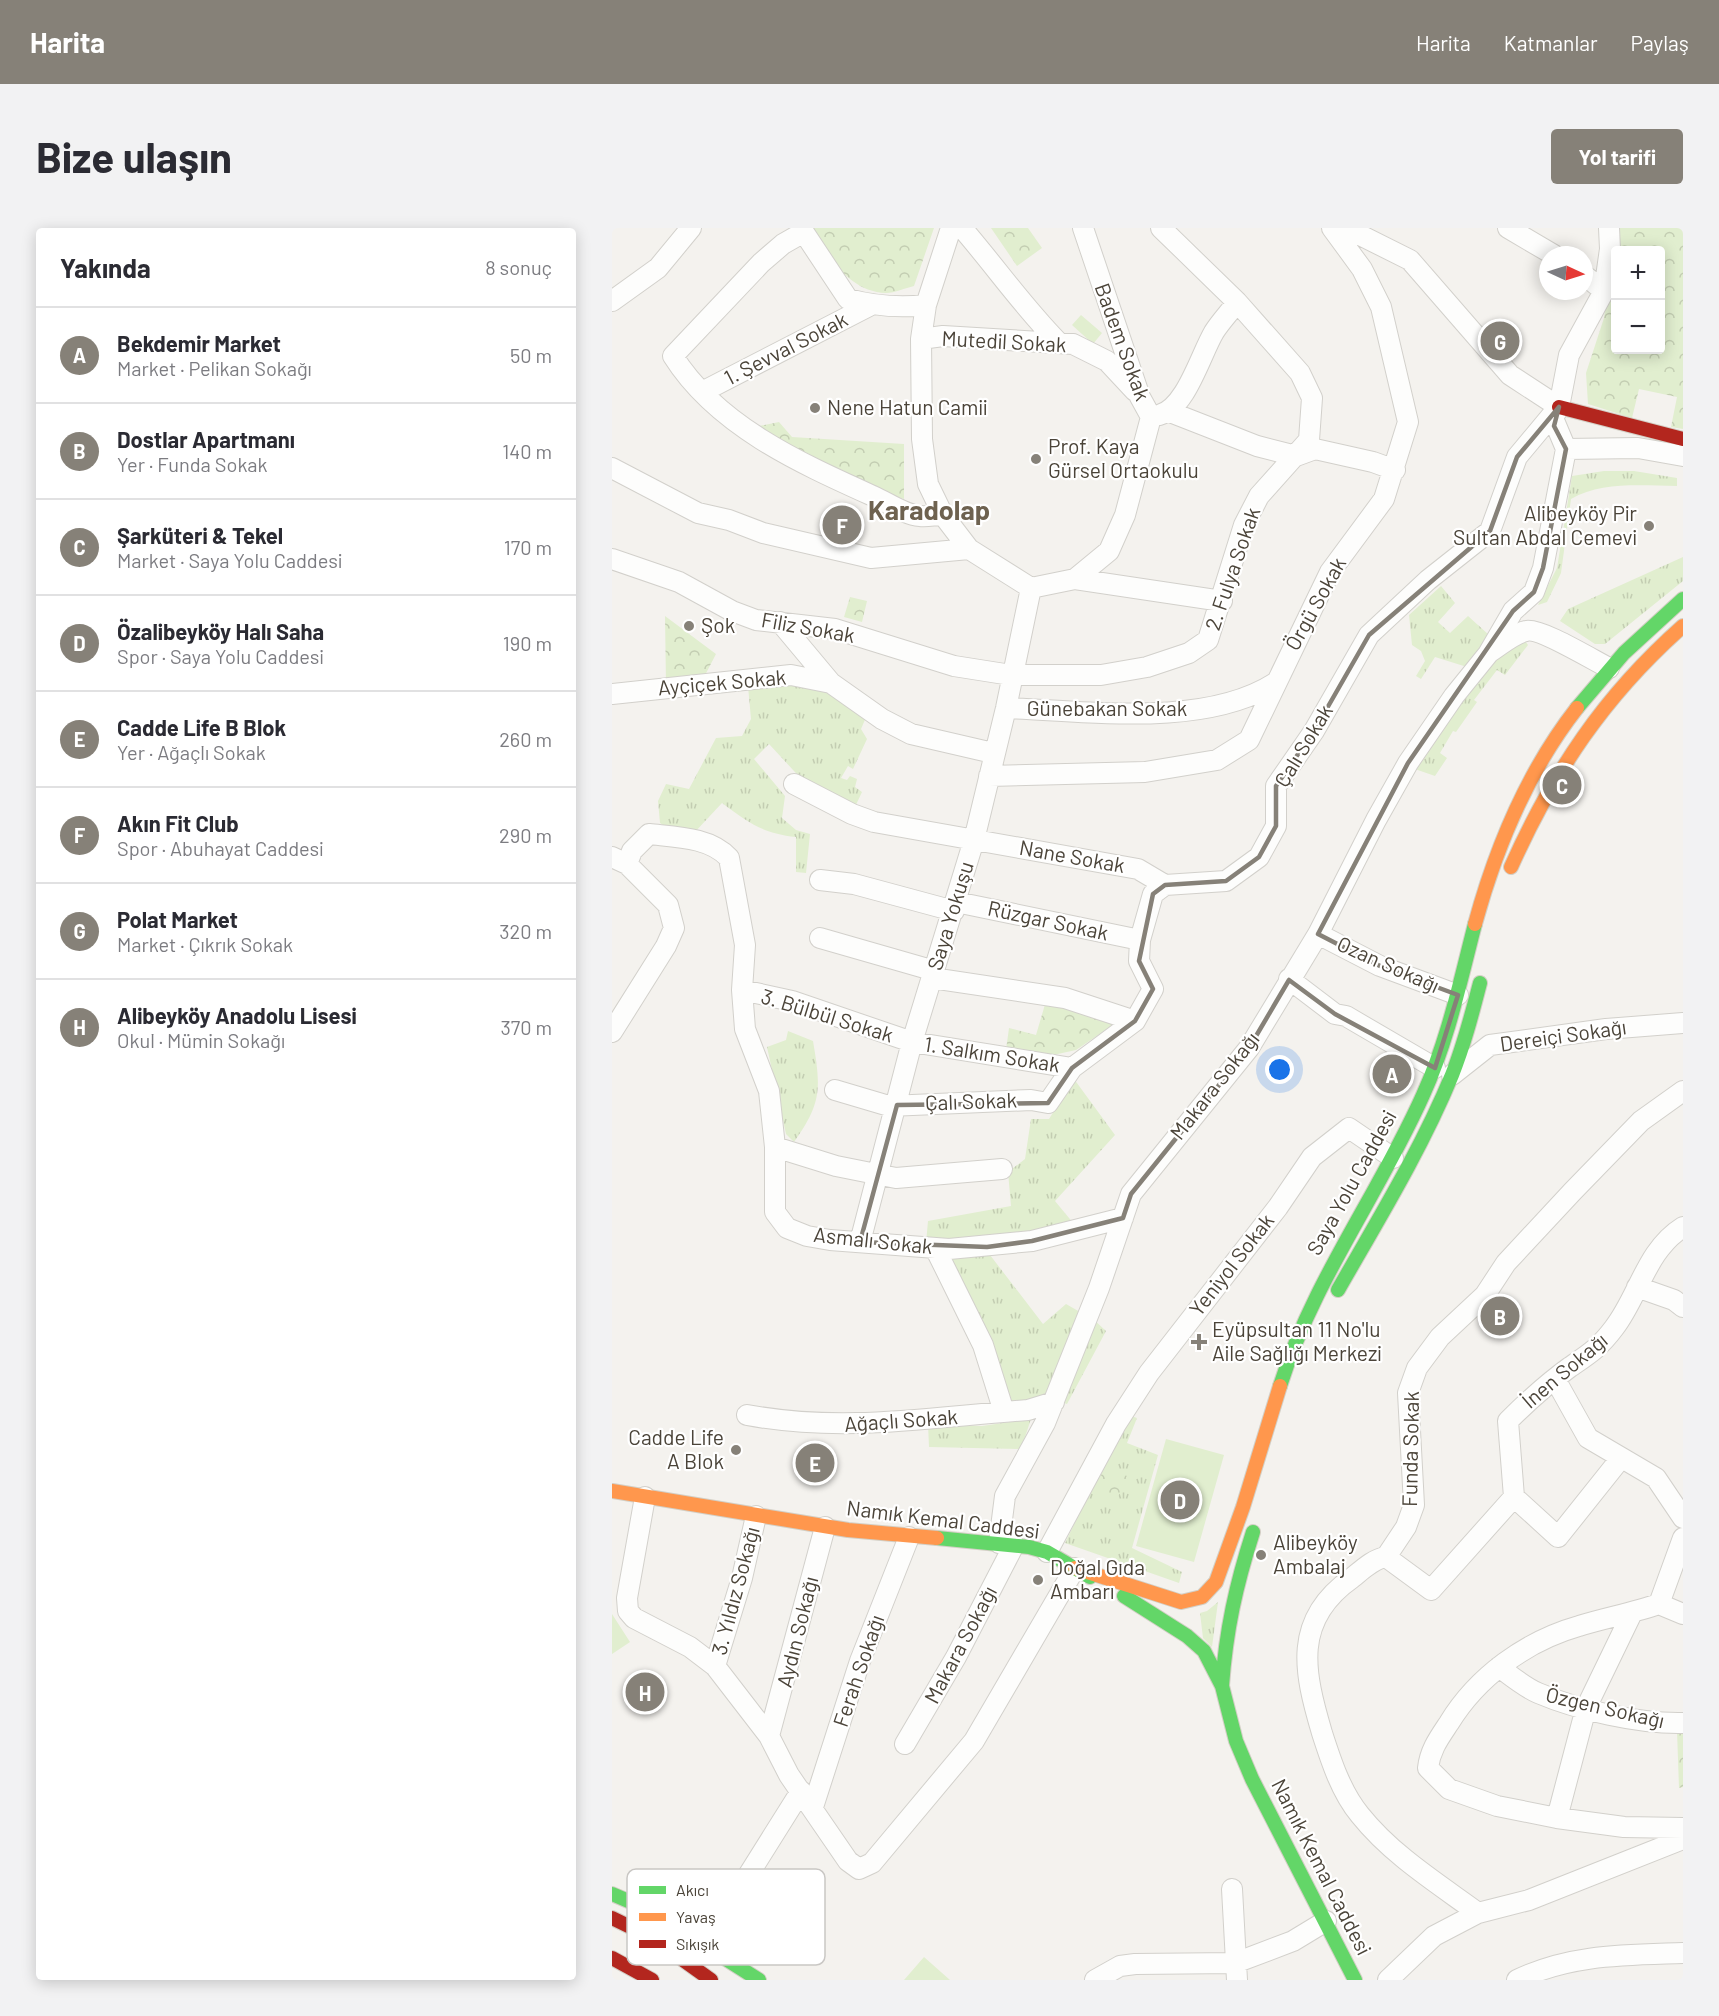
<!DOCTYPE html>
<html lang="tr">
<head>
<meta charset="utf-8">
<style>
  body { margin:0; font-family:Barlow,sans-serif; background:#f2f2f3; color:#2b2b33 }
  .controls { position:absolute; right:18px; top:18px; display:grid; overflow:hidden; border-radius:6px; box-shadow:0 3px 15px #0003 }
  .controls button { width:54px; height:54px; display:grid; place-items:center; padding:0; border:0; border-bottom:2px solid #e1e1e2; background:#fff; color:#2b2b33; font:30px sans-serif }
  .compass { position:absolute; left:927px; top:18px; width:54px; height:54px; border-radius:50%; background:#fff; box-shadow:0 3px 15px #0003; rotate:94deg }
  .you { position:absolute; left:668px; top:842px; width:21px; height:21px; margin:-15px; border:4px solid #fff; border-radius:50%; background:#1a73e8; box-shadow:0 0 0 9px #1a73e833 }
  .badge { display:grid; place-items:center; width:39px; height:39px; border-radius:50%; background:#868178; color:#fff; font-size:20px; font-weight:700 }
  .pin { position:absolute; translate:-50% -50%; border:3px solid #fff; box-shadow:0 2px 6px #0006 }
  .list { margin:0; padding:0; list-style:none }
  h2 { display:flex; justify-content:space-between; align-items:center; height:78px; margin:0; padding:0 24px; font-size:26px }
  h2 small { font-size:20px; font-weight:400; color:#7c7c81 }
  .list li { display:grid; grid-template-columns:39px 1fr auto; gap:18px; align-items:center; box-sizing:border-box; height:96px; padding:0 24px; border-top:2px solid #e1e1e2 }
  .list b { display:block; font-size:22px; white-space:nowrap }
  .list p { margin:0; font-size:20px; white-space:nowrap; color:#7c7c81 }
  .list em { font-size:20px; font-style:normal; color:#7c7c81 }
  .map { position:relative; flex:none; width:1071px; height:1752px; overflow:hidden; border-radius:6px }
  header { display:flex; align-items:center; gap:36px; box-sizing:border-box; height:84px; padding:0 30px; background:#868178; color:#fff }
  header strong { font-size:28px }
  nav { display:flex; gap:33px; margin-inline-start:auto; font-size:21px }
  .intro { display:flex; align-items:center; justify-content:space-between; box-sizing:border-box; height:144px; padding:0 36px }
  h1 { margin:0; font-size:42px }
  .button { padding:15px 27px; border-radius:6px; background:#868178; color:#fff; font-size:21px; font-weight:700 }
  main { display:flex; gap:36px; padding:0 36px }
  aside { flex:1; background:#fff; border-radius:6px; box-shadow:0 3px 15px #0003 }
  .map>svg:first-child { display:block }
  .grass { fill:url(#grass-tufts) }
  .forest { fill:url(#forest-crowns); fill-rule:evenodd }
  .pitch { fill:#e1eecf }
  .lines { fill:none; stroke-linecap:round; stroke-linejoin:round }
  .street-casing { stroke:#d2d0cb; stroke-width:22 }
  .fast-casing { stroke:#d3cfc5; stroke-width:16 }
  .slow-casing { stroke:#d3cfc5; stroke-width:16 }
  .jam-casing { stroke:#d3cfc5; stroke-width:16 }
  .street { stroke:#fdfdfc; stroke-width:20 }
  .fast { stroke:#63d668; stroke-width:14 }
  .slow { stroke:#ff974d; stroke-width:14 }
  .jam { stroke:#b3261e; stroke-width:14 }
  .marked { fill:none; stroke:#868178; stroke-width:4.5; stroke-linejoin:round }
  .poi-dot { fill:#868178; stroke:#fff; stroke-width:2 }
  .labels { text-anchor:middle; stroke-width:4.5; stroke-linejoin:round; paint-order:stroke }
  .street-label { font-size:21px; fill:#4b4439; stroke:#fff }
  .poi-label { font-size:21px; fill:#4b4439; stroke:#fff; text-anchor:start }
  .district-label { font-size:27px; font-weight:bold; fill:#6e6250; stroke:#fff }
  .key { fill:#fff; stroke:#c9c7c4; stroke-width:1.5 }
  .key-label { font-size:16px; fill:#4b4439 }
</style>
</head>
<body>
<header>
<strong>Harita</strong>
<nav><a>Harita</a><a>Katmanlar</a><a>Paylaş</a></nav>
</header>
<div class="intro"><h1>Bize ulaşın</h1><a class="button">Yol tarifi</a></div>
<main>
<aside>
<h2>Yakında<small>8 sonuç</small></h2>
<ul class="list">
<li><span class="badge">A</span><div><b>Bekdemir Market</b><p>Market · Pelikan Sokağı</p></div><em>50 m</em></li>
<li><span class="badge">B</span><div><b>Dostlar Apartmanı</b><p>Yer · Funda Sokak</p></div><em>140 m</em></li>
<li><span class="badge">C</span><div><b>Şarküteri &amp; Tekel</b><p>Market · Saya Yolu Caddesi</p></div><em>170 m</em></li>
<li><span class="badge">D</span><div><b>Özalibeyköy Halı Saha</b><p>Spor · Saya Yolu Caddesi</p></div><em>190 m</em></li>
<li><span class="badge">E</span><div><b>Cadde Life B Blok</b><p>Yer · Ağaçlı Sokak</p></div><em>260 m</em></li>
<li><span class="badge">F</span><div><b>Akın Fit Club</b><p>Spor · Abuhayat Caddesi</p></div><em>290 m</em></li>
<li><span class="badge">G</span><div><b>Polat Market</b><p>Market · Çıkrık Sokak</p></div><em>320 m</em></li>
<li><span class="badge">H</span><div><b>Alibeyköy Anadolu Lisesi</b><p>Okul · Mümin Sokağı</p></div><em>370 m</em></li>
</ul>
</aside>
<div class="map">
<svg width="1071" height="1752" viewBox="0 0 1071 1752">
  <defs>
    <pattern id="grass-tufts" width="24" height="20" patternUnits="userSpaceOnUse" patternTransform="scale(1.5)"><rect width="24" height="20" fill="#e1eecf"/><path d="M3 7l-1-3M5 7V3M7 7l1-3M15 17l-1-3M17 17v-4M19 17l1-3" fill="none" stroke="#c3cdb2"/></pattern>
    <pattern id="forest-crowns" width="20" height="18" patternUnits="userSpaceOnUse" patternTransform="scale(1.5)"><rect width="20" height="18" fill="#e1eecf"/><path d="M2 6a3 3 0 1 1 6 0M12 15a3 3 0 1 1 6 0" fill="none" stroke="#c3cdb2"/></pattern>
  </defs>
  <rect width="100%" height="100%" fill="#f4f2ee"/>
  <path class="grass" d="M 992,243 L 1022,243 L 1065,250 L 1065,258 C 1030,258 990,253 959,271 L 949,345 L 935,374 L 926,377 L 945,340 L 960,248 Z
    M 1071,329 L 1071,353 L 993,416 L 983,416 L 948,393 L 956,381 Z
    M 829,358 L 843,375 L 826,394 L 838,405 L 856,388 L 877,407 L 855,439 L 823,429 L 809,451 L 804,448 L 813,433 L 809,423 L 800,417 L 797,387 Z
    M 911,410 L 916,417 L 893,447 L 885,442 L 862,472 L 865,474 L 844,504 L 841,503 L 828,525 L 835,530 L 823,548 L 797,539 L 865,442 Z
    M 185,454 L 212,457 L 255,487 L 249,501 L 255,511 L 241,541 L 236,538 L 229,550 L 235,552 L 238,548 L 245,551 L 243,559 L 250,564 L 242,581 L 194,556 L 157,516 L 142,531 L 173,568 L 170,590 L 184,602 L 198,606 L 194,645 L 184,644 L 184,609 C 150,605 137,595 110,575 L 82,605 L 65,607 L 48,595 L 46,573 L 54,556 L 77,561 L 104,510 L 130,508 L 139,491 L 136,458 Z
    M 176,803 L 201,813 C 209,860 210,875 182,914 L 174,906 L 155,819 L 174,812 Z
    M 462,851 L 503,907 L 443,973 L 462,996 L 419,1007 L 314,1015 L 316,993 L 399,978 L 396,944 L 413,931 L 419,891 L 437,891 Z
    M 330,1026 L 378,1027 L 431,1096 L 454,1076 L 468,1084 L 435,1170 L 394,1178 Z
    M 480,1090 L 494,1103 L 455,1176 L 446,1173 Z
    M 516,1187 L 525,1190 L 515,1215 L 546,1227 L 520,1320 L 570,1344 L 567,1355 L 453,1315 Z
    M 419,1191 L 409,1221 L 317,1219 L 316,1196 L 370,1198 Z
    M 606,1374 L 600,1419 L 591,1410 L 588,1385 L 595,1383 Z"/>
  <path class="forest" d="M 198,0 L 322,0 L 302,58 C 293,60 283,65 274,65 C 237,64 215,27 198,0 Z
    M 379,0 L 416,0 L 430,20 L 405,38 Z
    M 1005,0 L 1071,0 L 1071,201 L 1059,199 L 1065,169 L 1027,161 L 1020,190 L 976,176 L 974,145 L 992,90 ZM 1004,22 L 1048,22 L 1048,122 L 1004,122 Z
    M 167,194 L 180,209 L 292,216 L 292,271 L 233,251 L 142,199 Z
    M 238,369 L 255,373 L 250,394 L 232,389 Z
    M 53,388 L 104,426 L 90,453 L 54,457 Z
    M 434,773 L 507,793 L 464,822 L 423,831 L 394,822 L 397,800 L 424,807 Z
    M 493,1238 L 515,1248 L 506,1269 L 484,1259 Z
    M 1071,1502 L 1071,1559 L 1067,1560 L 1065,1503 Z"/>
  <path class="pitch" d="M 469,87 L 490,105 L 481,116 L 460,97 Z
    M 554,1211 L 612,1227 L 582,1334 L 524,1318 Z
    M 0,1386 L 18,1414 L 0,1426 Z
    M 312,1729 L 338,1752 L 292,1752 Z"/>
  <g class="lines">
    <g class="street-casing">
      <path id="street" d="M 189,0 L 236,71 C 262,78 287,80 314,77
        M 339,0 L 314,77 L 309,111 L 310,211 L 316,256 L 331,287 L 357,321 L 419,360 L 463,351 L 610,373
        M 350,0 C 383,38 412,80 447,115
        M 734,0 L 798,32 L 898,147 L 947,179
        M 896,0 L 942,27
        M 192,4 L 171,16 L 149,35 L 61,128 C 105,198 188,235 261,268 C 275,274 293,287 308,288 C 315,289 323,287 331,287
        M 972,47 L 992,63
        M 0,73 L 46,40 L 79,0
        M 309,111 L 331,108 L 461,116 L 495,133 L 523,163
        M 90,164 L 259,77
        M 558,184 L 645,218 L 684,228 L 703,221 L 761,234 L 783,242
        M 547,187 C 574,180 588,128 602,104 C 609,93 618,84 625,74
        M 954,221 L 1026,220 L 1071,228
        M 0,240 L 86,285 L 117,292 L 151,305 L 259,330 L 357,321
        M 0,331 L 67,354 L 120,383 L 144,392 L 223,401 L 342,438 L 399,447 L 489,447 L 535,439 L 577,425 L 596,412 L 632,297 L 647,268 L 697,212 L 700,170 L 688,145 L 625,74 L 549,0
        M 463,351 L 497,323 L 513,287 L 539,189 L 528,169 L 471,0
        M 168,394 L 219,455
        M 878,424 C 889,417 901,406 914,403 C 927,399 981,432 997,440
        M 0,466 L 179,447 L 219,455 L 270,491 L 299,506 L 381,525
        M 394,480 C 474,483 593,500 663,455
        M 377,548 L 533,544 L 605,532 L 637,512 L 718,344 L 772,271 L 796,194 L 769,79 L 750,41 L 720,0
        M 182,556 L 240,586 L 262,594 L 526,641 L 553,657
        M 0,629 L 15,636 L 56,677 L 62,700 L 54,718 L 0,804
        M 15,636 L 20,623 L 37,606 C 63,609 98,609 117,630 L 133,717 L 130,762 L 133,801 L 157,863 L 163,919 L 163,984 L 175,1000 L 195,1008 L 218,1012 L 337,1021 L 420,1013 L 511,990
        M 208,652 L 242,656 L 342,683
        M 344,674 L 528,712
        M 706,706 L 768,738 L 846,767
        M 208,710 L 323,743
        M 320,750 L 453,770 L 523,793
        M 677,751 L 723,786 L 734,788 L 823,840
        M 130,762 L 180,773 L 300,814 L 460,840
        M 840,847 L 878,817 L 994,801 L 1071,795
        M 223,862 L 277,878 L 419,872 L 436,875 L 460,840 L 523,793 L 541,761 L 527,733 L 528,712 L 541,666 L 553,657 L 614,653 L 647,629 L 664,598 L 664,558 L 702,503 L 757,407 L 816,352 L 878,303 L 905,229 L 945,181
        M 1071,863 L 1029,893 L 961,963 L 894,1035 L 873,1067 L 828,1109 L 805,1140 L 796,1165 L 802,1277 L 794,1299 L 774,1329 C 761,1331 750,1342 740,1350 C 680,1392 692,1444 710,1505 C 719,1533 729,1564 748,1587 C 780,1627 825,1655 866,1685 L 917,1672 L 1071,1611
        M 163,919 L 224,938 L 284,950 L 390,941
        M 248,1014 L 300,814 L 362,612 L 394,480 L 419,360
        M 323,1020 L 371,1117 L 392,1184
        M 1025,1059 L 1062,1072 L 1071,1079
        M 943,1151 L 976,1210 L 1044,1250 L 1071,1290
        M 135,1187 C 233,1205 318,1189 416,1182 L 442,1174
        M 33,1269 L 15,1370 L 16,1383 L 22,1390 L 78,1419 L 103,1438 L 157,1508 L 177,1547 L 236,1633 L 247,1641 L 260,1635 L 362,1513 L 463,1340
        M 902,1269 L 946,1309 L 1009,1230
        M 1071,1310 L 1047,1376 C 1020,1385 993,1390 967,1398 C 914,1413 865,1449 837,1495 C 827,1510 818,1522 816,1540 L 837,1561 L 885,1578 L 945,1590 L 1012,1599 L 1071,1600
        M 387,1315 L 393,1268 L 433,1195 L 487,1060 L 519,966 L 637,820 L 706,706 L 764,592 L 796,535 L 842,468 L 876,426 L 901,383 L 922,364 L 931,340 L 954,221 L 941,190 L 947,179 L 957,127 L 992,63 L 998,21 L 997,0
        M 435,1324 L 504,1196 L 537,1145 L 666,979 L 700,929 L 737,900 L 781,930
        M 774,1329 L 819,1362 L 902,1269 L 896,1193 C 915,1174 936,1155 958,1139 C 977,1126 987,1120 1002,1100 C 1027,1068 1034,1022 1071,999
        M 1047,1376 L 1071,1386
        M 103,1438 L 130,1350 L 144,1288
        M 887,1439 C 899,1448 912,1459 926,1465 C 966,1482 1027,1496 1071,1495
        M 157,1508 L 213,1299
        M 293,1516 L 344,1429 L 402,1317
        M 201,1579 L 248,1433 L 297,1309
        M 945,1590 L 974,1480 L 1020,1385
        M 620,1661 L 625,1752
        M 93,1716 L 189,1563
        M 483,1752 L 508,1738 L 523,1736 L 623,1735 L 681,1713 L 714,1693
        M 776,1752 L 822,1708 L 866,1685
        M 905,1752 C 958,1726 1014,1727 1071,1725"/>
    </g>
    <g class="fast-casing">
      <path id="fast" d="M 965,480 L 1012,425 L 1071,371
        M 726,1062 C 766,992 809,922 840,847 C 852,817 860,786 868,755
        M 668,1158 C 701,1053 767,966 811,867 C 836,812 848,754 863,696
        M 325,1310 L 417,1319 L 435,1324 L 478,1349
        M 512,1368 L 575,1408 L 592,1423 L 610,1458 L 624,1513 L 640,1551 L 743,1752
        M 610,1458 C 614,1402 624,1357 641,1304
        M 0,1666 L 35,1681 L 147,1752"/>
    </g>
    <g class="slow-casing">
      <path id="slow" d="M 899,639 C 942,543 992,468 1071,398
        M 863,696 C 884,619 915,544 965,480
        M 0,1263 L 236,1302 L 325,1310
        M 463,1340 L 569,1374 L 590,1369 L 604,1354 L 631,1279 L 668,1158"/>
    </g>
    <g class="jam-casing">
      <path id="jam" d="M 947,179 L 1071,211
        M 0,1690 L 39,1709 L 99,1752
        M 0,1730 L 40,1752"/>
    </g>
    <use href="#street" class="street"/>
    <use href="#fast" class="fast"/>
    <use href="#slow" class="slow"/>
    <use href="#jam" class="jam"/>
  </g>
  <path class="marked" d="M 947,179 L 942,198 L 954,221 L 931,340 L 922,364 L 901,383 L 796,535 L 706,706 L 768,738 L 846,767 L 823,840 L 723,786 L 677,752 L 637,820 L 519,966 L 511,990 L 420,1013 L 375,1019 L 248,1014 L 285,877 L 436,875 L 460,840 L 523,793 L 541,761 L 527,733 L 541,666 L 553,657 L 614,653 L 647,629 L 664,598 L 664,558 L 702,503 L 757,407 L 878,303 L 905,229 Z"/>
  <g class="poi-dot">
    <circle cx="203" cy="180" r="6"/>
    <circle cx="424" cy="231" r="6"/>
    <circle cx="1037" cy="298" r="6"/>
    <circle cx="77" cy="398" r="6"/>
    <path d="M584 1105h6v6h6v6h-6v6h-6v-6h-6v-6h6z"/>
    <circle cx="124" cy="1222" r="6"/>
    <circle cx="649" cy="1327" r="6"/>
    <circle cx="426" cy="1352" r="6"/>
  </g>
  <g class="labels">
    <g class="street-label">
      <text transform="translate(392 114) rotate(3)" y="7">Mutedil Sokak</text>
      <text transform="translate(510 114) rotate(70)" y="7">Badem Sokak</text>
      <text transform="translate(174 121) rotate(-27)" y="7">1. Şevval Sokak</text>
      <text transform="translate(621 341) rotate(-71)" y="7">2. Fulya Sokak</text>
      <text transform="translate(704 376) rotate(-61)" y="7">Örgü Sokak</text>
      <text transform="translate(196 400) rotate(10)" y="7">Filiz Sokak</text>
      <text transform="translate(110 455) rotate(-5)" y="7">Ayçiçek Sokak</text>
      <text x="495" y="488">Günebakan Sokak</text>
      <text transform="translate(692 518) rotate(-59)" y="7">Çalı Sokak</text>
      <text transform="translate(460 629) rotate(10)" y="7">Nane Sokak</text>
      <text transform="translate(339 688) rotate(-73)" y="7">Saya Yokuşu</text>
      <text transform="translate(436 693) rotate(12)" y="7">Rüzgar Sokak</text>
      <text transform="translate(776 737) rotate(24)" y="7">Ozan Sokağı</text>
      <text transform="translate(215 788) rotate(17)" y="7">3. Bülbül Sokak</text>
      <text transform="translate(951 808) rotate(-8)" y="7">Dereiçi Sokağı</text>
      <text transform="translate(380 827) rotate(9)" y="7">1. Salkım Sokak</text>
      <text transform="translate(603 858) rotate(-52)" y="7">Makara Sokağı</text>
      <text transform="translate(359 874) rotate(-2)" y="7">Çalı Sokak</text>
      <text transform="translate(740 955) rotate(-61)" y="7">Saya Yolu Caddesi</text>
      <text transform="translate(261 1013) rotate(6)" y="7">Asmalı Sokak</text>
      <text transform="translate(620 1037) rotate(-52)" y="7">Yeniyol Sokak</text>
      <text transform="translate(953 1143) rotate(-40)" y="7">İnen Sokağı</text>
      <text transform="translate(289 1193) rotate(-4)" y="7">Ağaçlı Sokak</text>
      <text transform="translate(799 1221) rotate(-89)" y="7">Funda Sokak</text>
      <text transform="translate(331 1292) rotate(7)" y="7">Namık Kemal Caddesi</text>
      <text transform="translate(124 1363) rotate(-75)" y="7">3. Yıldız Sokağı</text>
      <text transform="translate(186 1404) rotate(-76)" y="7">Aydın Sokağı</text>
      <text transform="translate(349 1417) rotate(-62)" y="7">Makara Sokağı</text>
      <text transform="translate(247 1443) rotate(-71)" y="7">Ferah Sokağı</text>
      <text transform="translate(993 1480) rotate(13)" y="7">Özgen Sokağı</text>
      <text transform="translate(709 1639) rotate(63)" y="7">Namık Kemal Caddesi</text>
    </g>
    <g class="poi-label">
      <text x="215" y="187">Nene Hatun Camii</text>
      <text x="436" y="226">Prof. Kaya<tspan x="436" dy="24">Gürsel Ortaokulu</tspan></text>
      <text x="1025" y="293" text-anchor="end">Alibeyköy Pir<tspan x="1025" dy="24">Sultan Abdal Cemevi</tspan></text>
      <text x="89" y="405">Şok</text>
      <text x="600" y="1109">Eyüpsultan 11 No'lu<tspan x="600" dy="24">Aile Sağlığı Merkezi</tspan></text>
      <text x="112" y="1217" text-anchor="end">Cadde Life<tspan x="112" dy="24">A Blok</tspan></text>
      <text x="661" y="1322">Alibeyköy<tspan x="661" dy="24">Ambalaj</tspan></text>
      <text x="438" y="1347">Doğal Gıda<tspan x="438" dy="24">Ambarı</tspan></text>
    </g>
    <g class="district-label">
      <text x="317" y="292">Karadolap</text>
    </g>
  </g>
  <rect x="15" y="1641" width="198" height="96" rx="9" class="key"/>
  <rect x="27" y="1658" width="27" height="8" fill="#63d668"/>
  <rect x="27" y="1685" width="27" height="8" fill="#ff974d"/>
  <rect x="27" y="1712" width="27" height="8" fill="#b3261e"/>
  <g class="key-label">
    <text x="64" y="1668">Akıcı</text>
    <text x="64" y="1695">Yavaş</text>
    <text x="64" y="1722">Sıkışık</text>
  </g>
</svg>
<div class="controls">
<button>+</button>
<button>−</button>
</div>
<svg class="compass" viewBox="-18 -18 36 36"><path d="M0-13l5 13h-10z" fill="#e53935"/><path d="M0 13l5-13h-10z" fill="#7c7c81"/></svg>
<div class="you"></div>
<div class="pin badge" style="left:780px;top:846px">A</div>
<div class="pin badge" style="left:888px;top:1088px">B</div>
<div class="pin badge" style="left:950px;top:557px">C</div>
<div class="pin badge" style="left:568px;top:1272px">D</div>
<div class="pin badge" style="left:203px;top:1235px">E</div>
<div class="pin badge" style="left:230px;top:297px">F</div>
<div class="pin badge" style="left:888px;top:113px">G</div>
<div class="pin badge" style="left:33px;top:1464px">H</div>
</div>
</main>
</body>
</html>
